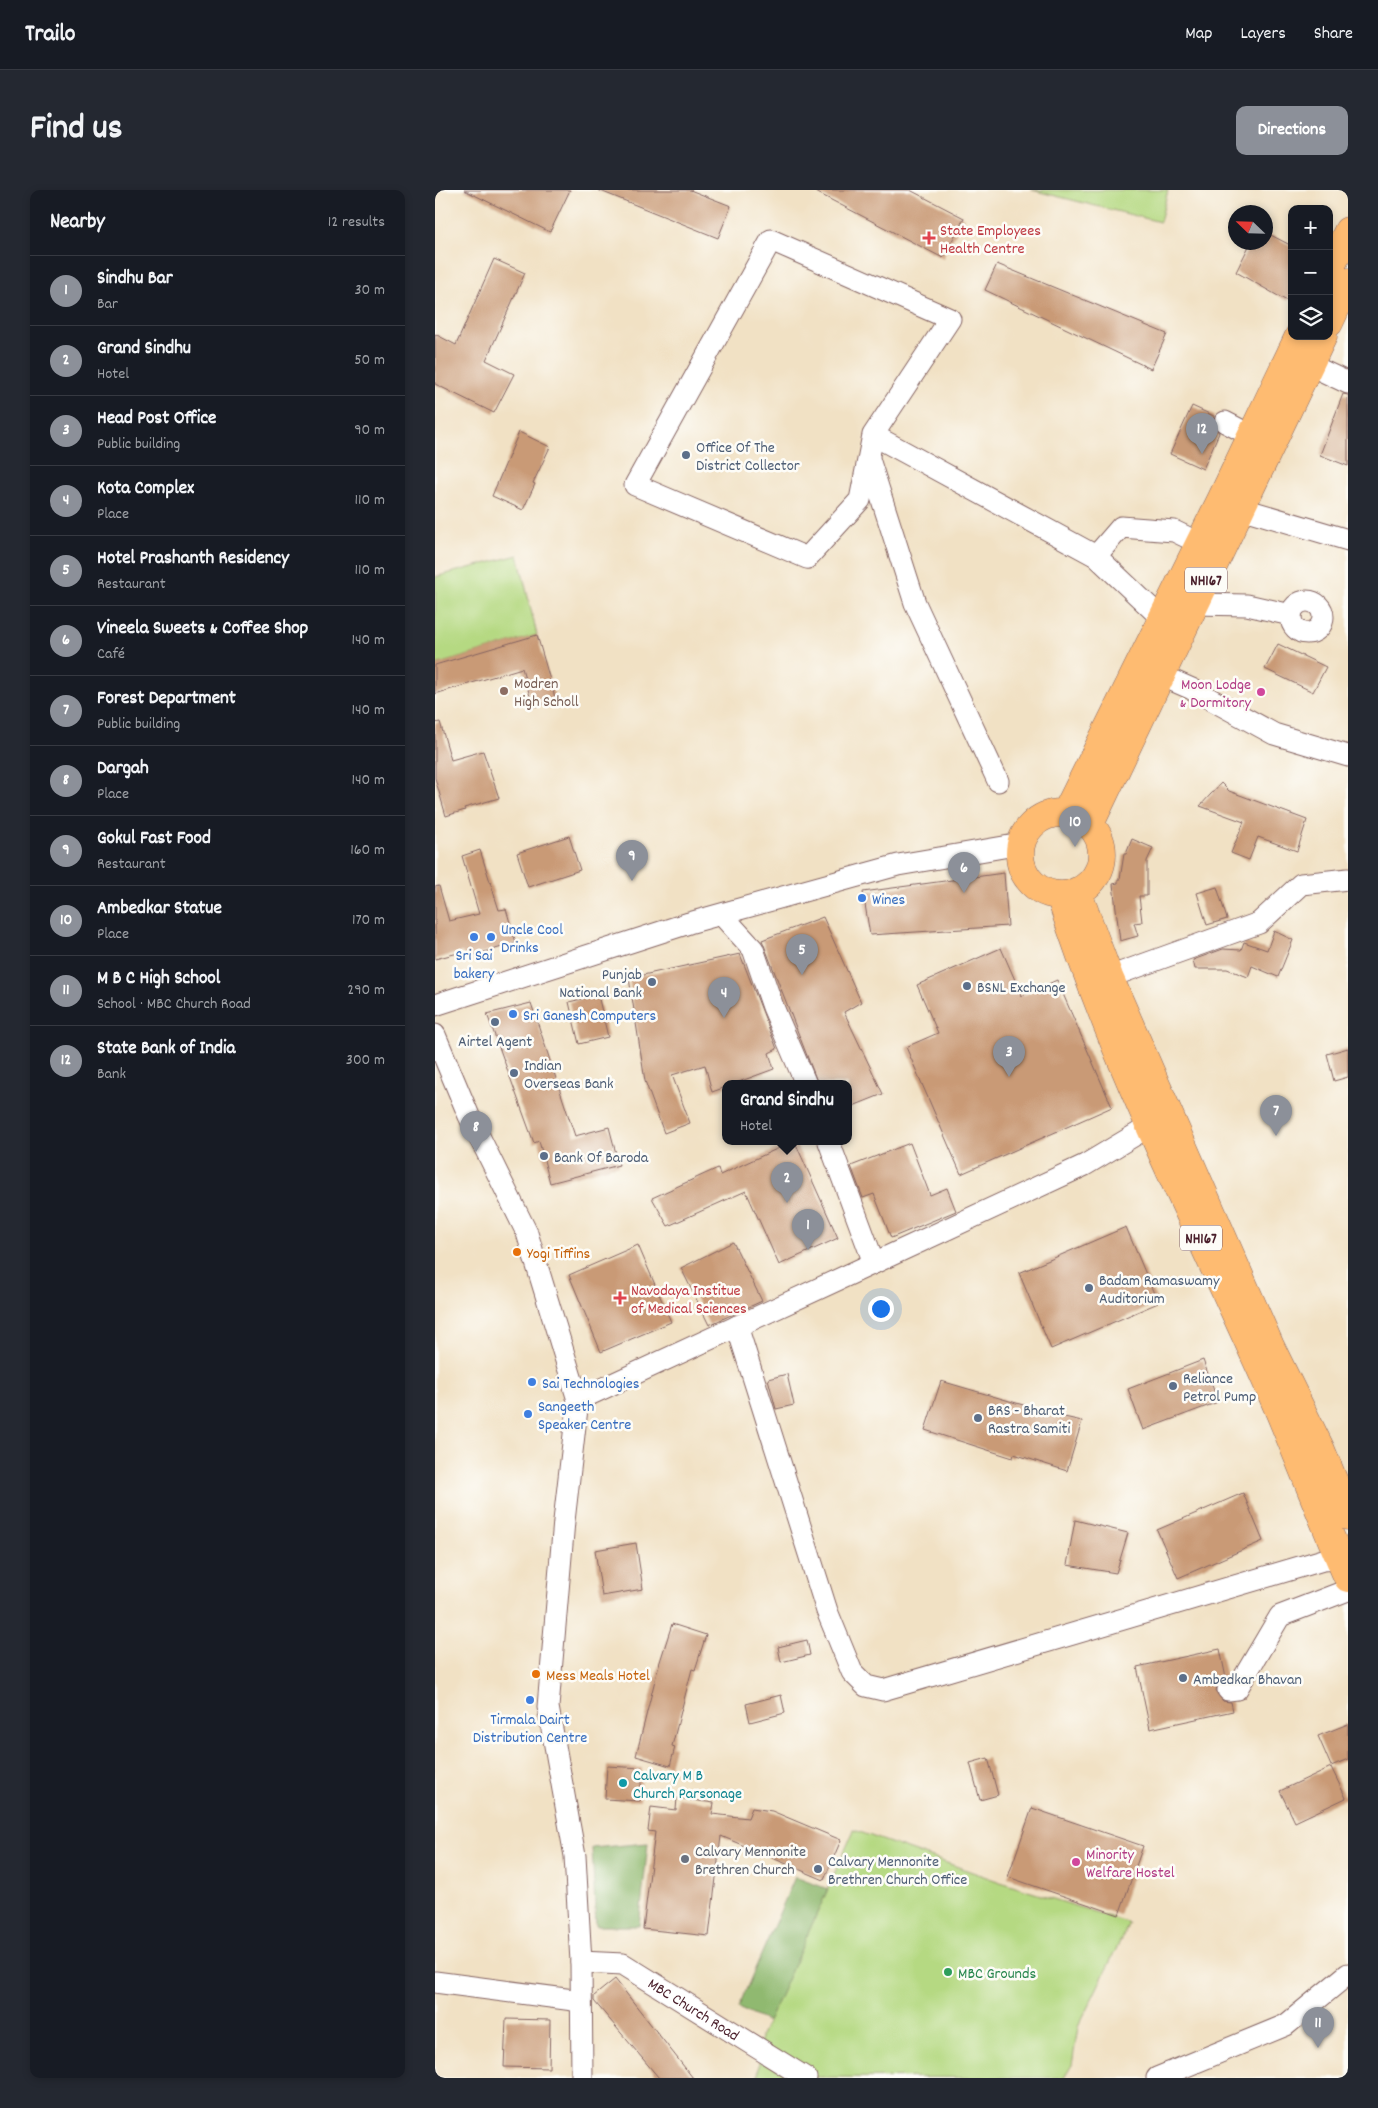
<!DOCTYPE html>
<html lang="en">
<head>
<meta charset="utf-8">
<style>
  body { margin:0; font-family:Dekko,sans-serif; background:#242831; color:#f1f3f6 }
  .controls { position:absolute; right:15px; top:15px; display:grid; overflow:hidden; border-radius:10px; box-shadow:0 2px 8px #0003 }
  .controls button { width:45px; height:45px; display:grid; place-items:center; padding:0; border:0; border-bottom:1px solid #363941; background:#171b24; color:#f1f3f6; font:25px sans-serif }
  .compass { position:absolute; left:793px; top:15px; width:45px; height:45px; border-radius:50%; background:#171b24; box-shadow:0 2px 8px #0003; rotate:293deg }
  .you { position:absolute; left:445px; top:1118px; width:18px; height:18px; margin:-12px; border:4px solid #fff; border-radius:50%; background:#1a73e8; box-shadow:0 0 0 8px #1a73e833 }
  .badge { display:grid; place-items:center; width:32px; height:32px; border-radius:50%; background:#8c9099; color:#fff; font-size:16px; font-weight:700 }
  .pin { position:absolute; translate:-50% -41px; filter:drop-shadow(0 1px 2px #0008) }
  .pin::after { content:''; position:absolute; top:26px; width:18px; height:15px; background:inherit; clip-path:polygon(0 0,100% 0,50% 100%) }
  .popup { position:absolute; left:287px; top:890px; width:130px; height:65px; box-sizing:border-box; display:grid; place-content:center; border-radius:10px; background:#171b24; filter:drop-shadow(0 1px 4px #0005); font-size:16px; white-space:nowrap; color:#9ea1a6 }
  .popup b { font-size:19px; color:#f1f3f6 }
  .popup::after { content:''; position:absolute; left:50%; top:100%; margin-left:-10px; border:10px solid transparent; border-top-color:#171b24 }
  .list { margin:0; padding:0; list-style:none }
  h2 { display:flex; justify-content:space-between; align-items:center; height:65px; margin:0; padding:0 20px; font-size:21px }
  h2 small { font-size:16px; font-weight:400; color:#9ea1a6 }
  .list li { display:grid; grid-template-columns:32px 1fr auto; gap:15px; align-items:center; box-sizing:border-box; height:70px; padding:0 20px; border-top:1px solid #363941 }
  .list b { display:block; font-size:19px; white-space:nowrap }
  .list p { margin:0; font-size:16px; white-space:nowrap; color:#9ea1a6 }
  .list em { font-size:16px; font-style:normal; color:#9ea1a6 }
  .icon { flex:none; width:28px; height:28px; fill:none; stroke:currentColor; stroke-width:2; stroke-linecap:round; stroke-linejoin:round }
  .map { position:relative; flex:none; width:913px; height:1888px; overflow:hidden; border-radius:10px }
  header { display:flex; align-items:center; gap:30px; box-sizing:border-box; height:70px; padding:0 25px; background:#171b24; border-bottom:1px solid #363941 }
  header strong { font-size:24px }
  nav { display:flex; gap:28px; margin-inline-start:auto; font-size:18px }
  .intro { display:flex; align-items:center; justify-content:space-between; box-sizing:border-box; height:120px; padding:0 30px }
  h1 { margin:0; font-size:35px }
  .button { padding:12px 22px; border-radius:10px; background:#8c9099; color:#fff; font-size:18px; font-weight:700 }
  main { display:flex; gap:30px; padding:0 30px }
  aside { flex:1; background:#171b24; border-radius:10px; box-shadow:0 2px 8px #0003 }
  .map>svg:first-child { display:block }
  .green { fill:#b5d982; stroke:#807c56 }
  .forest { fill:#90b970; stroke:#6d6c4e }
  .building { fill:#c99a76 }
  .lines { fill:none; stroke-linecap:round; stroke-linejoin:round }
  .minor-casing { stroke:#846361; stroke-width:23 }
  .highway-casing { stroke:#846361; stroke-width:29 }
  .minor { stroke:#fff; stroke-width:21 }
  .highway { stroke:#febb71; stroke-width:28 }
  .health-dot { fill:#e0444e; stroke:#fdfcf7; stroke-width:2 }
  .service-dot { fill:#5c6f8a; stroke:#fdfcf7; stroke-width:2 }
  .education-dot { fill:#8d6e63; stroke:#fdfcf7; stroke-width:2 }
  .hotel-dot { fill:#d1479c; stroke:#fdfcf7; stroke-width:2 }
  .shop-dot { fill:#3f7fe0; stroke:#fdfcf7; stroke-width:2 }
  .food-dot { fill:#e8710a; stroke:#fdfcf7; stroke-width:2 }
  .culture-dot { fill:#0f9aa8; stroke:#fdfcf7; stroke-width:2 }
  .worship-dot { fill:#6b7280; stroke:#fdfcf7; stroke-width:2 }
  .leisure-dot { fill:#2e9e5b; stroke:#fdfcf7; stroke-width:2 }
  .labels { text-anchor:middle; stroke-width:5; stroke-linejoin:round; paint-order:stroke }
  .shield { fill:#fdfcf7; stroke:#806168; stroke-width:1 }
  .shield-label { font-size:15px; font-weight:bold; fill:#4a1f2b }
  .health-label { font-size:16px; fill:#be3a42; stroke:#fdfcf7; text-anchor:start }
  .service-label { font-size:16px; fill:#4e5e75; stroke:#fdfcf7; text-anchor:start }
  .education-label { font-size:16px; fill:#785e54; stroke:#fdfcf7; text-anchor:start }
  .hotel-label { font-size:16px; fill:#b23c85; stroke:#fdfcf7; text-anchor:end }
  .shop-label { font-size:16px; fill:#366cbe; stroke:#fdfcf7; text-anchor:start }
  .food-label { font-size:16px; fill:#c56008; stroke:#fdfcf7; text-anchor:start }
  .culture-label { font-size:16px; fill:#0d838f; stroke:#fdfcf7; text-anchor:start }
  .worship-label { font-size:16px; fill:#5b616d; stroke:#fdfcf7; text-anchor:start }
  .leisure-label { font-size:16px; fill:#27864d; stroke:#fdfcf7; text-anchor:start }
  .street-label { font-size:16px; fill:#4a1f2b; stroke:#fdfcf7 }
</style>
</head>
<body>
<header>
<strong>Trailo</strong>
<nav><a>Map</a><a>Layers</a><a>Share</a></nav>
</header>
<div class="intro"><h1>Find us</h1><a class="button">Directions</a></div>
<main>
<aside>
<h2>Nearby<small>12 results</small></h2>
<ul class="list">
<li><span class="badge">1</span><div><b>Sindhu Bar</b><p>Bar</p></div><em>30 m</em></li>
<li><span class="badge">2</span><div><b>Grand Sindhu</b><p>Hotel</p></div><em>50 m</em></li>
<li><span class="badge">3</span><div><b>Head Post Office</b><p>Public building</p></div><em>90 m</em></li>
<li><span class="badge">4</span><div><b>Kota Complex</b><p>Place</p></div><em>110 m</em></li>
<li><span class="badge">5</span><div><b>Hotel Prashanth Residency</b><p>Restaurant</p></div><em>110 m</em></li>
<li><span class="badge">6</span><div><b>Vineela Sweets &amp; Coffee Shop</b><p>Café</p></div><em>140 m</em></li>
<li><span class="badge">7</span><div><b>Forest Department</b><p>Public building</p></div><em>140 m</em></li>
<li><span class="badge">8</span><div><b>Dargah</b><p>Place</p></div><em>140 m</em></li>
<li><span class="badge">9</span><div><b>Gokul Fast Food</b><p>Restaurant</p></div><em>160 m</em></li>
<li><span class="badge">10</span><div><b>Ambedkar Statue</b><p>Place</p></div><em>170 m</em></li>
<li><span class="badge">11</span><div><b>M B C High School</b><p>School · MBC Church Road</p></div><em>290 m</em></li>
<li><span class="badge">12</span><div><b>State Bank of India</b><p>Bank</p></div><em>300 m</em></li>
</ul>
</aside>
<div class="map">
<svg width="913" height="1888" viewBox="0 0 913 1888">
  <rect width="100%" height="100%" fill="#fdfcf7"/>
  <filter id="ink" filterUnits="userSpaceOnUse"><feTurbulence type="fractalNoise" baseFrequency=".02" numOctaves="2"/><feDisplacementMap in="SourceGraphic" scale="10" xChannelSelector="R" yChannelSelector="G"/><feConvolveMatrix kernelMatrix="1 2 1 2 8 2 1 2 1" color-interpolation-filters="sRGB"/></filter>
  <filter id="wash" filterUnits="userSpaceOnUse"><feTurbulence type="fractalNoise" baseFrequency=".0096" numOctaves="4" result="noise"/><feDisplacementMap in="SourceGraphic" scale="20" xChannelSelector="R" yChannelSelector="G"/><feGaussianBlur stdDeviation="1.12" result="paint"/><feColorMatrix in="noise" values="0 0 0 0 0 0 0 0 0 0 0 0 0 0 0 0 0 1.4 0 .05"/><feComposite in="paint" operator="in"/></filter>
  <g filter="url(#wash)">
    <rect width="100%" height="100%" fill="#f1e1c4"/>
    <path class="green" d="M 597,0 L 733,0 L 725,32 Z
      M 83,365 L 102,445 L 0,475 L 0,387 Z
      M 419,1640 L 571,1694 L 694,1733 L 643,1837 L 637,1875 L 629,1888 L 323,1887 L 326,1846 Z"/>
    <path class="forest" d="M 213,1653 L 204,1736 L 161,1736 L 157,1658 Z
      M 360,1687 L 393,1699 L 333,1832 L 303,1818 Z"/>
    <g id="blocks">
      <path class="building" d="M 29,0 L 135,0 L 115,42 Z
        M 163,0 L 255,0 L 296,16 L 283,48 Z
        M 377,0 L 475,0 L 529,28 L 508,68 Z
        M 830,42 L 857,56 L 857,103 L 852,111 L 801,82 L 816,52 L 830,52 Z
        M 59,69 L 90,83 L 51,170 L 79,184 L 59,223 L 0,194 L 0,144 L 21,155 Z
        M 562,74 L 732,144 L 716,179 L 550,100 Z
        M 908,204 L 913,205 L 913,276 L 885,265 Z
        M 757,216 L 779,226 L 778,233 L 784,243 L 768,279 L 735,264 Z
        M 84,242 L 115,257 L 98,293 L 100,294 L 88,320 L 57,306 Z
        M 102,445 L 121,511 L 98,517 L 87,478 L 0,504 L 0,475 Z
        M 843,454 L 891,477 L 878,502 L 830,479 Z
        M 5,532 L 16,570 L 48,561 L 64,608 L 29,618 L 30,620 L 11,626 L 0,588 L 0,533 Z
        M 786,593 L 794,601 L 872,630 L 862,661 L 823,647 L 814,670 L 796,663 L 809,632 L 765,616 Z
        M 134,646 L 145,680 L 93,697 L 82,663 Z
        M 697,649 L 718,658 L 712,671 L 712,706 L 704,706 L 707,732 L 699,733 L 703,746 L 685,751 L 678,694 L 683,693 L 683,689 L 685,689 L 689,664 L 691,664 Z
        M 45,660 L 64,720 L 71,719 L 81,753 L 29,768 L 27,762 L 0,769 L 0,697 L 4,696 L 14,731 L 44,724 L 27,666 Z
        M 569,683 L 573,736 L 435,745 L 428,702 Z
        M 782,697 L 792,729 L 772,735 L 762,703 Z
        M 388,727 L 426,812 L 409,822 L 448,904 L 413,918 L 413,894 L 383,894 L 327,750 Z
        M 839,741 L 858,750 L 843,787 L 817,776 L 813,787 L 792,779 L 760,779 L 758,770 L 788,759 L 806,760 L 809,752 L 832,760 Z
        M 566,758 L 587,806 L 622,790 L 677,917 L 526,984 L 471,857 L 503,843 L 482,795 Z
        M 305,764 L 342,859 L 334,863 L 339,879 L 298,894 L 291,894 L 291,897 L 277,902 L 270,875 L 237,885 L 255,933 L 229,943 L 210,891 L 194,788 Z
        M 163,805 L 173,847 L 144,854 L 134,812 Z
        M 96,813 L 140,946 L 174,937 L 184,975 L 115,993 L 104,951 L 99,953 L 52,824 Z
        M 913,858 L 913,887 L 899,891 L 892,864 Z
        M 357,952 L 360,952 L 403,1048 L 344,1075 L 311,1001 L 233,1036 L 217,1008 L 283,978 L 285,985 Z
        M 475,953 L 495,1005 L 512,998 L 521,1021 L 456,1048 L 439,1004 L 428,1008 L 416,976 Z
        M 691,1037 L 723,1113 L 616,1159 L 584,1083 Z
        M 298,1052 L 327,1111 L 274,1135 L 246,1078 Z
        M 203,1055 L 236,1132 L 166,1162 L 134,1085 Z
        M 768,1170 L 783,1212 L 708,1240 L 693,1199 Z
        M 352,1184 L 359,1215 L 341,1219 L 333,1189 Z
        M 506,1191 L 595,1217 L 594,1219 L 647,1231 L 632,1281 L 579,1264 L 578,1268 L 490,1240 Z
        M 808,1303 L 828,1351 L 743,1388 L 722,1340 Z
        M 640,1330 L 693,1343 L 681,1383 L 632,1375 Z
        M 201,1353 L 208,1399 L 167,1406 L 160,1360 Z
        M 237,1434 L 271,1445 L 260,1480 L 257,1479 L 237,1556 L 240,1557 L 235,1576 L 201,1566 L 223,1478 Z
        M 372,1450 L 375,1465 L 346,1472 L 343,1457 Z
        M 785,1459 L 791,1488 L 782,1495 L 781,1502 L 788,1511 L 796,1512 L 798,1521 L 715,1539 L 702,1477 Z
        M 346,1505 L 350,1523 L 315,1532 L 311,1514 Z
        M 913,1534 L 913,1569 L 896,1576 L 883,1546 Z
        M 553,1568 L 563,1605 L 545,1610 L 535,1573 Z
        M 172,1576 L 207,1578 L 205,1611 L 170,1609 Z
        M 896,1577 L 911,1608 L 860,1632 L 845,1601 Z
        M 242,1608 L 279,1613 L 277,1624 L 313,1628 L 317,1618 L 337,1621 L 406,1650 L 389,1690 L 286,1646 L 274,1746 L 208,1739 L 220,1642 L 213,1641 L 216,1617 L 241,1620 Z
        M 597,1618 L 708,1656 L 684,1725 L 573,1687 Z
        M 180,1789 L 258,1888 L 224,1888 L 159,1811 L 159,1806 Z
        M 71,1829 L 115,1830 L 114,1878 L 69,1877 Z"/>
    </g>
  </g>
  <g filter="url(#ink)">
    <use href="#blocks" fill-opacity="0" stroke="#846361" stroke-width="1"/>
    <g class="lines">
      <g class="minor-casing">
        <g id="minor">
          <path d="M 875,175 L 913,193"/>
          <path d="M 790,232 L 817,246"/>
          <path d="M 438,245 L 515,129 L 336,50 L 200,295 L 372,368 L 425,310 L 438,245 L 661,366 L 720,422 L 728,425"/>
          <path d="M 434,269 L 480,413 L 563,591"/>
          <path d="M 805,318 L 913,350"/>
          <path d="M 661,366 L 686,337 L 739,341 L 764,353"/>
          <circle cx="872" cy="427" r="16"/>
          <path d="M 760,414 L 812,415 L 856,425"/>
          <path d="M 725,485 L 757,499 L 839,544 L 913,566"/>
          <path d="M 287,725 L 318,759 L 338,817 L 371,894"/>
          <path d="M 674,787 L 824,733 L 866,694 L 913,689"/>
          <path d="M 0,815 L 254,733 L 463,675 L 586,654"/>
          <path d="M 0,845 L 34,926 L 92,1043 L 143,1210 L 129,1331 L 113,1517 L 140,1666 L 146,1772 L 147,1888"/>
          <path d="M 394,952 L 439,1073 L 650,975 L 715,936"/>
          <path d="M 302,1136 L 392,1421 L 417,1482 L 431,1496 L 448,1500 L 888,1370 L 904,1369"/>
          <path d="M 143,1210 L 439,1073"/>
          <path d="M 793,1500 L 802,1499 L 845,1426 L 913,1400"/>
          <path id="s1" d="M 146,1772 L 188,1774 L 371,1888"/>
          <path d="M 0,1792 L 146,1811"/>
          <path d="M 722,1888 L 851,1835 L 913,1784"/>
        </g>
      </g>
      <g class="highway-casing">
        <path id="highway" d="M 894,81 L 913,41
          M 894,133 L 913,92
          M 631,623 L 786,310 L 864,146
          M585 664a41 41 0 1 1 82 0a41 41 0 1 1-82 0Z
          M 655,634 L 888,146
          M 642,701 L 674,787 L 836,1158 L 886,1260 L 913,1326
          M 625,705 C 677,867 754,1020 824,1175 C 856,1245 882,1318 913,1388"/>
      </g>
      <use href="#minor" class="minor"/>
      <use href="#highway" class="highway"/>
    </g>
  </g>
  <g class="health-dot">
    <path d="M491.5 40.5h5v5h5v5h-5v5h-5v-5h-5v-5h5z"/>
    <path d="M182.5 1100.5h5v5h5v5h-5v5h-5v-5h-5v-5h5z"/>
  </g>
  <g class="service-dot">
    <circle cx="251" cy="265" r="5"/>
    <circle cx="217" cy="792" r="5"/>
    <circle cx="532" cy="796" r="5"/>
    <circle cx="60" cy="832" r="5"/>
    <circle cx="79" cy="883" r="5"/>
    <circle cx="109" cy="966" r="5"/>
    <circle cx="654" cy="1098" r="5"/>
    <circle cx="738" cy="1196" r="5"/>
    <circle cx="543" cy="1228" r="5"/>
    <circle cx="748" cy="1488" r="5"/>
    <circle cx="383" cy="1679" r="5"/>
  </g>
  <circle class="education-dot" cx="69" cy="501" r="5"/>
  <g class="hotel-dot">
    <circle cx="826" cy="502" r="5"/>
    <circle cx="641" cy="1672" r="5"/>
  </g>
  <g class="shop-dot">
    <circle cx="427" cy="708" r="5"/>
    <circle cx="39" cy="747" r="5"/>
    <circle cx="56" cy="747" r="5"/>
    <circle cx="78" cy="824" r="5"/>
    <circle cx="97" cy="1192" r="5"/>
    <circle cx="93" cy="1224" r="5"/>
    <circle cx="95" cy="1510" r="5"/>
  </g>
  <g class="food-dot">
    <circle cx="82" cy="1062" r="5"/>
    <circle cx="101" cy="1484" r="5"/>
  </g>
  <circle class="culture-dot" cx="188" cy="1593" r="5"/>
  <circle class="worship-dot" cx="250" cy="1669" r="5"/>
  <circle class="leisure-dot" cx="513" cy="1782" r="5"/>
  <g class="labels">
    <g class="shield">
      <rect x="750" y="377.5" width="42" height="25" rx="4"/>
      <rect x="745" y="1035.5" width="42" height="25" rx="4"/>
    </g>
    <g class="shield-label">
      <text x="771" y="395">NH167</text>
      <text x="766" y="1053">NH167</text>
    </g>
    <g class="health-label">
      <text x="505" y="45">State Employees<tspan x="505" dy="18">Health Centre</tspan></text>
      <text x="196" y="1105">Navodaya Institue<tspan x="196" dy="18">of Medical Sciences</tspan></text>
    </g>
    <g class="service-label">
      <text x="261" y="262">Office Of The<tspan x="261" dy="18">District Collector</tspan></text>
      <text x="207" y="789" text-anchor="end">Punjab<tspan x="207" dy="18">National Bank</tspan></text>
      <text x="542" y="802">BSNL Exchange</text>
      <text x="60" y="856" text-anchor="middle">Airtel Agent</text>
      <text x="89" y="880">Indian<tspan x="89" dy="18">Overseas Bank</tspan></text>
      <text x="119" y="972">Bank Of Baroda</text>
      <text x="664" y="1095">Badam Ramaswamy<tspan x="664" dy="18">Auditorium</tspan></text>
      <text x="748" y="1193">Reliance<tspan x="748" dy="18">Petrol Pump</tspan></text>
      <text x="553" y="1225">BRS - Bharat<tspan x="553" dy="18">Rastra Samiti</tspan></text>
      <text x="758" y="1494">Ambedkar Bhavan</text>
      <text x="393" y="1676">Calvary Mennonite<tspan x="393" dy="18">Brethren Church Office</tspan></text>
    </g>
    <g class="education-label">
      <text x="79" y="498">Modren<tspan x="79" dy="18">High Scholl</tspan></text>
    </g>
    <g class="hotel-label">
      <text x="816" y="499">Moon Lodge<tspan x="816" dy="18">&amp; Dormitory</tspan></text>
      <text x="651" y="1669" text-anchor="start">Minority<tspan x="651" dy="18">Welfare Hostel</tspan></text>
    </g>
    <g class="shop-label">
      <text x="437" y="714">Wines</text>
      <text x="66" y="744">Uncle Cool<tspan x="66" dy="18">Drinks</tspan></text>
      <text x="39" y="770" text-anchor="middle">Sri Sai<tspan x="39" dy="18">bakery</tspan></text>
      <text x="88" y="830">Sri Ganesh Computers</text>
      <text x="107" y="1198">Sai Technologies</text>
      <text x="103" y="1221">Sangeeth<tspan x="103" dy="18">Speaker Centre</tspan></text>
      <text x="95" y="1534" text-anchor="middle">Tirmala Dairt<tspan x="95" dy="18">Distribution Centre</tspan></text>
    </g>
    <g class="food-label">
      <text x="92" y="1068">Yogi Tiffins</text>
      <text x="111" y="1490">Mess Meals Hotel</text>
    </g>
    <g class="culture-label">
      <text x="198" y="1590">Calvary M B<tspan x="198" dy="18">Church Parsonage</tspan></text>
    </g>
    <g class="worship-label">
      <text x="260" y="1666">Calvary Mennonite<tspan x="260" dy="18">Brethren Church</tspan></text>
    </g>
    <g class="leisure-label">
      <text x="523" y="1788">MBC Grounds</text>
    </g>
    <g class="street-label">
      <text dy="6" stroke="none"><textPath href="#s1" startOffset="126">MBC Church Road</textPath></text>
    </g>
  </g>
</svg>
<div class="controls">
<button>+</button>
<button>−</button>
<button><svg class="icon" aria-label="layers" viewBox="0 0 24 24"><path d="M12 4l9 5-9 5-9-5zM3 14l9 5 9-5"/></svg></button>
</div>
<svg class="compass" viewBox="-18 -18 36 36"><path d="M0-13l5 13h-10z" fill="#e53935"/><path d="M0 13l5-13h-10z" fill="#9ea1a6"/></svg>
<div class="you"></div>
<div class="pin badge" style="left:373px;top:1060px">1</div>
<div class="pin badge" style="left:352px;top:1013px">2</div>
<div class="popup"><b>Grand Sindhu</b>Hotel</div>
<div class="pin badge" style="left:574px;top:887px">3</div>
<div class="pin badge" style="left:289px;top:828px">4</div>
<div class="pin badge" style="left:367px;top:785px">5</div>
<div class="pin badge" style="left:529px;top:703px">6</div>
<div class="pin badge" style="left:841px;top:946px">7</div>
<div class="pin badge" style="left:41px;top:962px">8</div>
<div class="pin badge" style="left:197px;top:691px">9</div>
<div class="pin badge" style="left:640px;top:657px">10</div>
<div class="pin badge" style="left:883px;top:1858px">11</div>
<div class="pin badge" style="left:767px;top:264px">12</div>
</div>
</main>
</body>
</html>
